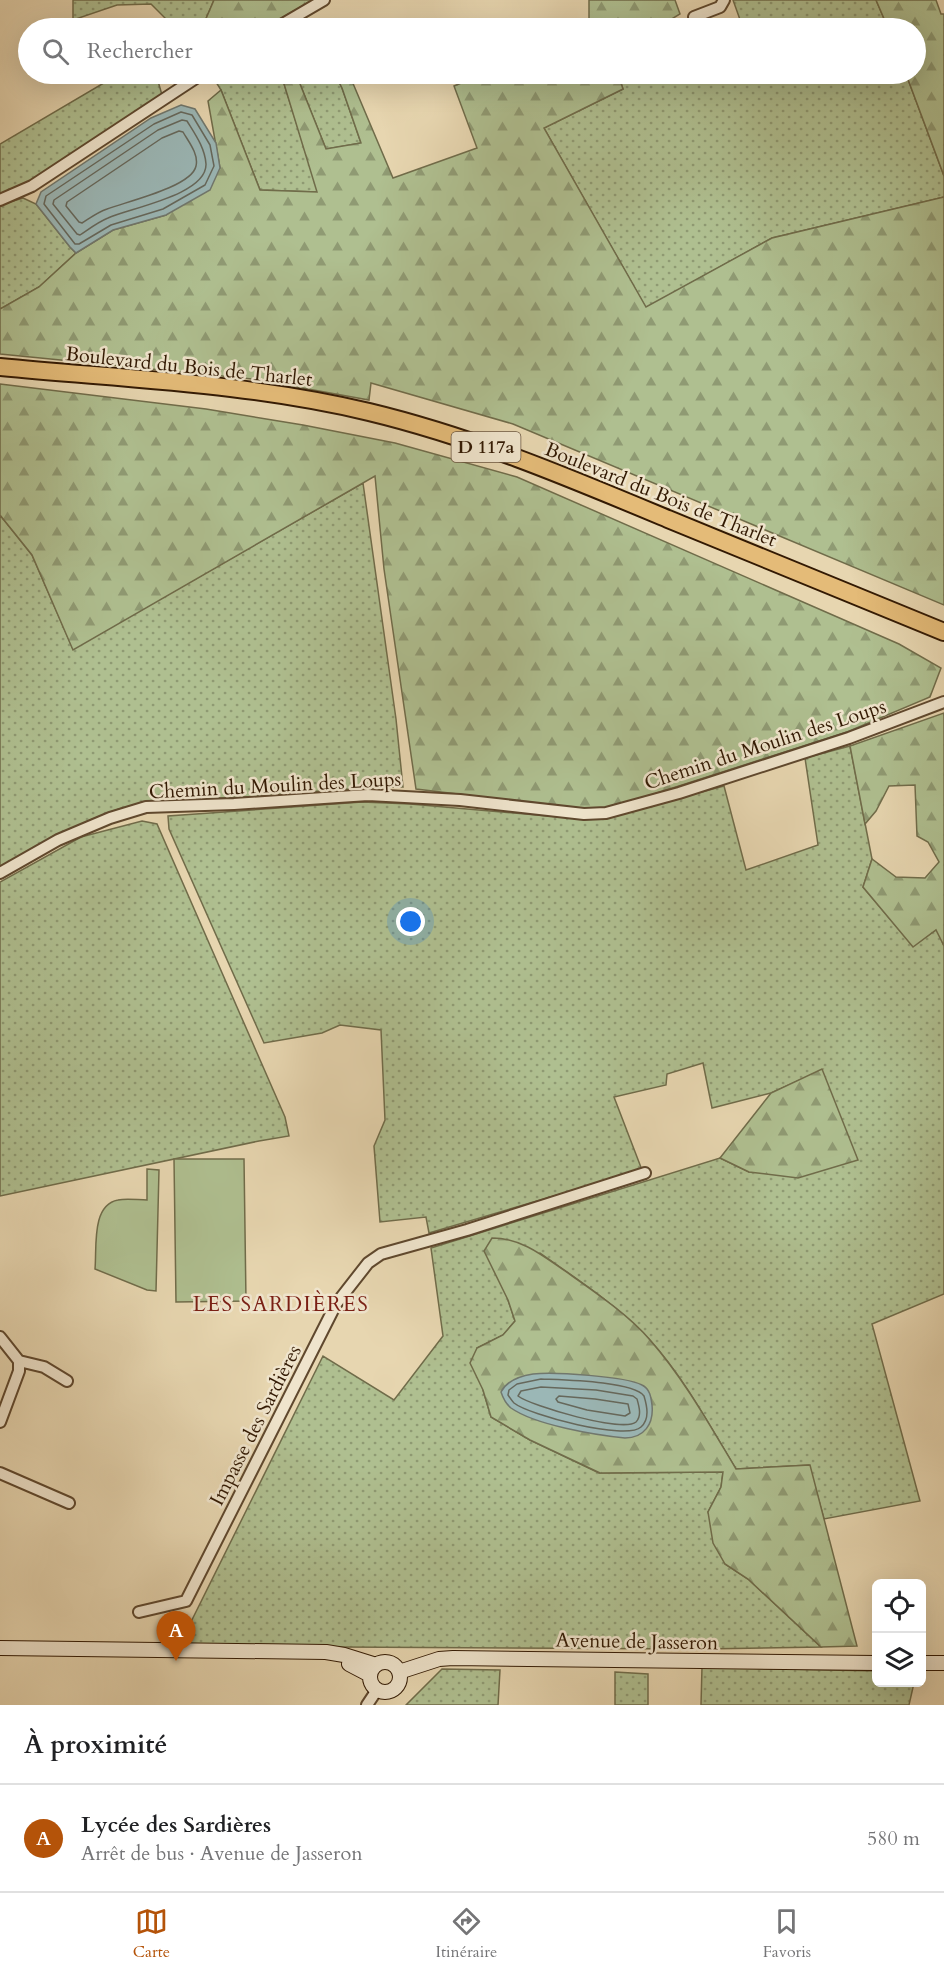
<!DOCTYPE html>
<html lang="fr">
<head>
<meta charset="utf-8">
<style>
  body { margin:0; font-family:Cardo,serif; background:#f6f6f6; color:#202124 }
  .controls { position:absolute; right:18px; bottom:18px; display:grid; overflow:hidden; border-radius:9px; box-shadow:0 6px 24px #0002 }
  .controls button { width:54px; height:54px; display:grid; place-items:center; padding:0; border:0; border-bottom:2px solid #e0e0e0; background:#fff; color:#202124; font:30px sans-serif }
  .you { position:absolute; left:411px; top:922px; width:21px; height:21px; margin:-15px; border:4px solid #fff; border-radius:50%; background:#1a73e8; box-shadow:0 0 0 9px #1a73e833 }
  .badge { display:grid; place-items:center; width:39px; height:39px; border-radius:50%; background:#b45309; color:#fff; font-size:20px; font-weight:700 }
  .pin { position:absolute; translate:-50% -50px; filter:drop-shadow(0 2px 3px #0008) }
  .pin::after { content:''; position:absolute; top:32px; width:21px; height:18px; background:inherit; clip-path:polygon(0 0,100% 0,50% 100%) }
  .list { margin:0; padding:0; list-style:none }
  h2 { display:flex; justify-content:space-between; align-items:center; height:78px; margin:0; padding:0 24px; font-size:26px }
  h2 small { font-size:20px; font-weight:400; color:#757577 }
  .list li { display:grid; grid-template-columns:39px 1fr auto; gap:18px; align-items:center; box-sizing:border-box; height:108px; padding:0 24px; border-top:2px solid #e0e0e0 }
  .list b { display:block; font-size:22px; white-space:nowrap }
  .list p { margin:0; font-size:20px; white-space:nowrap; color:#757577 }
  .list em { font-size:20px; font-style:normal; color:#757577 }
  .icon { flex:none; width:33px; height:33px; fill:none; stroke:currentColor; stroke-width:2; stroke-linecap:round; stroke-linejoin:round }
  .map { position:relative; flex:none; width:944px; height:1705px; overflow:hidden }
  .search { position:absolute; background:#fff; box-shadow:0 6px 24px #0002; left:18px; right:18px; top:18px; height:66px; display:flex; align-items:center; gap:15px; box-sizing:border-box; padding:0 21px; border-radius:33px; color:#757577; font-size:22px }
  .sheet { height:186px; background:#fff }
  nav { display:flex; justify-content:space-around; align-items:center; box-sizing:border-box; height:84px; border-top:2px solid #e0e0e0; background:#fff; font-size:16px; color:#757577 }
  nav a { display:grid; justify-items:center; gap:3px }
  nav .on { color:#b45309 }
  .map>svg:first-child { display:block }
  .grass { fill:url(#grass-dots); stroke:#706c4a; stroke-width:1.5 }
  .forest { fill:url(#forest-firs); stroke:#706c4a; stroke-width:1.5 }
  .garden { fill:#afbf90; stroke:#706c4a; stroke-width:1.5 }
  .water { fill:#9bb7b6; stroke:#71786e; stroke-width:1.5 }
  .lines { fill:none; stroke-linecap:round; stroke-linejoin:round }
  .shore { stroke:#66685c; stroke-width:1.5 }
  .minor-casing { stroke:#5f482e; stroke-width:14 }
  .secondary-casing { stroke:#321903; stroke-width:16 }
  .primary-casing { stroke:#321903; stroke-width:20 }
  .minor { stroke:#efe4cc; stroke-width:10 }
  .secondary { stroke:#efe4cc; stroke-width:14 }
  .primary { stroke:#e4bb78; stroke-width:16 }
  .labels { text-anchor:middle; stroke-width:5; stroke-linejoin:round; paint-order:stroke }
  .shield { fill:#efe4cc; stroke:#6b563f; stroke-width:1.5 }
  .shield-label { font-size:18px; font-weight:bold; fill:#321903 }
  .street-label { font-size:20px; fill:#321903; stroke:#efe4cc }
  .neighbourhood-label { font-size:21px; letter-spacing:1.5px; fill:#7a1f14; stroke:#efe4cc }
</style>
</head>
<body>
<div class="map">
<svg width="944" height="1705" viewBox="0 0 944 1705">
  <defs>
    <pattern id="grass-dots" width="8" height="8" patternUnits="userSpaceOnUse" patternTransform="scale(1.5)"><rect width="8" height="8" fill="#afbf90"/><path d="M2 2h.1M6 6h.1" fill="none" stroke="#8f9a73" stroke-width="1.8" stroke-linecap="round"/></pattern>
    <pattern id="forest-firs" width="22" height="20" patternUnits="userSpaceOnUse" patternTransform="scale(1.5)"><rect width="22" height="20" fill="#afbf90"/><path d="M5 1l3.5 6h-7zM16 11l3.5 6h-7z" fill="#8f9a73"/></pattern>
  </defs>
  <rect width="100%" height="100%" fill="#e7d6b0"/>
  <filter id="stains"><feTurbulence type="fractalNoise" baseFrequency=".00333" numOctaves="4"/><feColorMatrix values="0 0 0 0 .2 0 0 0 0 .09 0 0 0 0 .02 0 0 0 .5 -.17"/></filter>
  <radialGradient id="worn" r=".72"><stop offset=".6" stop-color="#630" stop-opacity="0"/><stop offset="1" stop-color="#630" stop-opacity=".3"/></radialGradient>
  <path class="grass" d="M 73,0 L 214,0 L 202,28 L 169,28 L 168,21 L 151,4 L 117,5 L 73,20 Z
    M 733,0 L 876,0 L 888,28 L 743,28 Z
    M 119,74 L 156,74 L 162,95 L 26,186 L 0,196 L 0,144 Z
    M 211,74 L 281,74 L 318,192 L 260,190 L 221,90 Z
    M 296,74 L 335,74 L 342,88 L 361,143 L 326,149 Z
    M 637,74 L 906,74 L 944,176 L 944,197 L 772,238 L 646,308 L 544,128 L 623,89 L 620,80 Z
    M 23,198 L 36,204 L 70,247 L 76,253 L 39,287 L 0,309 L 0,205 Z
    M 363,483 L 396,719 L 403,787 C 349,787 296,794 243,797 C 203,799 158,797 119,809 C 77,823 38,846 0,868 L 0,515 L 32,555 L 73,649 Z
    M 850,746 L 872,859 L 863,887 L 913,946 L 937,929 L 944,946 L 944,1294 L 872,1324 L 920,1501 L 824,1519 L 809,1465 L 736,1469 C 710,1426 683,1376 649,1339 C 618,1306 577,1279 540,1253 L 508,1300 L 515,1321 L 503,1335 L 477,1348 L 483,1390 L 491,1417 L 530,1440 L 599,1473 L 723,1472 L 721,1487 L 708,1512 L 725,1564 L 748,1579 L 821,1647 L 702,1649 L 179,1646 L 323,1356 L 394,1400 L 443,1336 L 431,1248 L 720,1158 L 749,1172 L 822,1070 L 771,1093 L 712,1108 L 703,1063 L 667,1074 L 666,1085 L 614,1097 L 642,1170 L 429,1233 L 426,1217 L 380,1222 L 374,1146 L 385,1120 L 381,1030 L 340,1025 L 322,1033 L 264,1043 L 169,829 L 168,816 L 362,802 L 410,804 L 572,818 L 608,817 L 724,786 L 746,870 L 818,845 L 805,758 Z
    M 142,821 L 157,824 L 285,1117 L 289,1136 L 259,1141 L 0,1196 L 0,882 L 81,837 Z
    M 702,1667 L 876,1671 L 876,1682 L 914,1683 L 909,1705 L 701,1705 Z
    M 442,1669 L 500,1670 L 498,1705 L 406,1705 Z
    M 615,1672 L 648,1674 L 648,1705 L 615,1705 Z"/>
  <path class="forest" d="M 214,0 L 313,0 L 264,28 L 202,28 Z
    M 589,0 L 675,0 L 680,14 L 657,28 L 581,28 L 589,25 Z
    M 876,0 L 936,0 L 941,14 L 944,14 L 944,176 L 906,74 L 916,74 L 916,28 L 888,28 Z
    M 281,74 L 296,74 L 326,149 L 361,143 L 342,88 L 335,74 L 349,74 L 393,178 L 477,148 L 454,86 L 483,74 L 618,74 L 623,89 L 544,128 L 646,307 L 772,238 L 944,197 L 944,605 L 513,424 L 371,383 L 369,400 L 252,379 L 0,354 L 0,309 L 39,287 L 76,253 L 113,230 L 166,215 L 220,168 L 208,101 L 221,90 L 260,190 L 317,192 Z
    M 0,384 L 206,409 L 303,425 L 395,443 L 517,477 L 899,644 L 941,668 L 930,697 L 847,732 L 601,811 L 416,789 L 384,569 L 375,476 L 73,650 L 32,555 L 0,515 Z
    M 944,713 L 944,946 L 936,930 L 913,947 L 863,887 L 872,859 L 896,877 L 925,878 L 939,862 L 928,842 L 917,836 L 915,785 L 889,786 L 876,811 L 865,824 L 850,746 Z
    M 822,1069 L 858,1160 L 798,1178 L 749,1172 L 720,1158 L 771,1093 Z
    M 492,1238 C 521,1238 542,1255 565,1271 C 592,1290 629,1315 650,1340 C 684,1379 709,1424 736,1469 L 810,1465 L 857,1646 L 821,1647 L 748,1579 L 725,1564 L 713,1543 L 708,1512 L 721,1487 L 723,1472 L 600,1473 L 530,1440 L 491,1417 L 483,1390 L 470,1363 L 477,1348 L 503,1335 L 515,1321 L 508,1300 L 484,1251 Z"/>
  <path class="garden" d="M 174,1159 L 244,1159 L 246,1301 L 176,1302 Z
    M 147,1169 L 159,1170 L 156,1291 L 147,1290 L 95,1269 C 97,1248 91,1205 118,1200 C 127,1198 138,1200 147,1200 Z"/>
  <path class="water" d="M 181,105 L 195,109 L 216,143 L 220,168 L 210,190 L 166,215 L 113,230 L 76,253 L 70,247 L 36,204 L 41,192 L 151,118 Z
    M 533,1374 C 554,1372 625,1376 642,1385 C 650,1389 651,1397 652,1405 C 654,1424 644,1438 625,1438 C 595,1435 535,1425 511,1408 C 506,1404 503,1398 501,1392 C 507,1380 520,1376 533,1374 Z"/>
  <g class="lines">
    <path class="shore" d="M 181,112 L 192,115 L 210,145 L 214,166 L 205,185 L 163,209 L 111,225 L 79,244 L 75,244 L 44,204 L 46,196 L 154,124 Z
      M 182,120 L 187,121 C 195,134 205,148 206,164 C 207,195 130,208 108,218 C 98,222 89,229 80,235 L 77,234 L 53,204 L 54,200 L 158,130 Z
      M 179,131 L 183,132 C 188,141 199,154 196,166 C 192,187 125,202 107,209 C 98,212 90,218 82,223 L 79,222 L 66,206 L 67,202 L 162,138 Z
      M 541,1379 C 561,1380 633,1381 644,1396 C 647,1406 650,1419 641,1427 C 626,1441 529,1415 514,1403 C 512,1401 510,1398 508,1395 L 509,1390 L 517,1384 Z
      M 541,1387 L 596,1390 L 633,1396 L 637,1399 C 639,1406 642,1416 636,1422 C 623,1433 531,1406 518,1396 L 521,1391 Z
      M 559,1396 L 595,1399 L 628,1404 L 630,1413 L 625,1416 L 587,1410 L 558,1402 L 556,1399 Z"/>
    <g class="minor-casing">
      <path id="minor" d="M 694,17 L 720,7 L 724,0
        M 276,28 L 324,0
        M 0,200 L 32,186 L 202,74
        M 0,873 L 58,840 L 110,818 L 146,807 L 234,804 L 368,795 L 460,800 L 584,814 L 606,813 L 679,793 L 849,738 L 944,702
        M 0,1337 L 19,1361 L 19,1371 L 0,1422
        M 19,1361 L 44,1367 L 67,1381
        M 0,1473 L 69,1503
        M 139,1612 L 186,1601 L 336,1304 L 368,1263 L 381,1254 L 467,1230 L 645,1173
        M 367,1705 L 377,1690"/>
    </g>
    <g class="secondary-casing">
      <path id="secondary" d="M 0,1648 L 326,1652 L 344,1655 L 376,1665
        M370 1677a15 15 0 1 1 30 0a15 15 0 1 1-30 0Z
        M 922,1663 L 944,1663
        M 349,1664 L 370,1675
        M 399,1672 L 439,1659 L 453,1658 L 876,1663"/>
    </g>
    <g class="primary-casing">
      <path id="primary" d="M 0,367 C 123,379 249,383 369,412 C 473,437 570,478 668,519 C 760,557 852,595 944,632"/>
    </g>
    <use href="#minor" class="minor"/>
    <use href="#secondary" class="secondary"/>
    <use href="#primary" class="primary"/>
  </g>
  <g class="labels">
    <rect class="shield" x="451.5" y="432" width="69" height="30" rx="4.5"/>
    <g class="shield-label">
      <text x="486" y="453">D 117a</text>
    </g>
    <g class="street-label">
      <text transform="translate(189 366) rotate(6)" y="7">Boulevard du Bois de Tharlet</text>
      <text transform="translate(661 494) rotate(22)" y="7">Boulevard du Bois de Tharlet</text>
      <text transform="translate(765 744) rotate(-18)" y="7">Chemin du Moulin des Loups</text>
      <text transform="translate(275 785) rotate(-3)" y="7">Chemin du Moulin des Loups</text>
      <text transform="translate(255 1425) rotate(-63)" y="7">Impasse des Sardières</text>
      <text transform="translate(637 1641) rotate(1)" y="7">Avenue de Jasseron</text>
    </g>
    <g class="neighbourhood-label">
      <text x="281" y="1311">LES SARDIÈRES</text>
    </g>
  </g>
  <rect width="100%" height="100%" filter="url(#stains)"/>
  <rect width="100%" height="100%" fill="url(#worn)"/>
</svg>
<div class="controls">
<button><svg class="icon" aria-label="locate" viewBox="0 0 24 24"><circle cx="12" cy="12" r="6"/><path d="M12 2v4M12 18v4M2 12h4M18 12h4"/></svg></button>
<button><svg class="icon" aria-label="layers" viewBox="0 0 24 24"><path d="M12 4l9 5-9 5-9-5zM3 14l9 5 9-5"/></svg></button>
</div>
<div class="you"></div>
<div class="pin badge" style="left:176px;top:1661px">A</div>
<div class="search"><svg class="icon" aria-label="search" viewBox="0 0 24 24"><circle cx="10" cy="10" r="6"/><path d="M15 15l6 6"/></svg>Rechercher</div>
</div>
<section class="sheet">
<h2>À proximité<small></small></h2>
<ul class="list">
<li><span class="badge">A</span><div><b>Lycée des Sardières</b><p>Arrêt de bus · Avenue de Jasseron</p></div><em>580 m</em></li>
</ul>
</section>
<nav>
<a class="on"><svg class="icon" aria-label="map" viewBox="0 0 24 24"><path d="M3 6l6-2 6 2 6-2v14l-6 2-6-2-6 2zM9 4v14M15 6v14"/></svg>Carte</a>
<a><svg class="icon" aria-label="directions" viewBox="0 0 24 24"><path d="M12 3l9 9-9 9-9-9zM9 14v-3h6M13 9l2 2-2 2"/></svg>Itinéraire</a>
<a><svg class="icon" aria-label="saved" viewBox="0 0 24 24"><path d="M7 4h10v16l-5-4-5 4z"/></svg>Favoris</a>
</nav>
</body>
</html>
